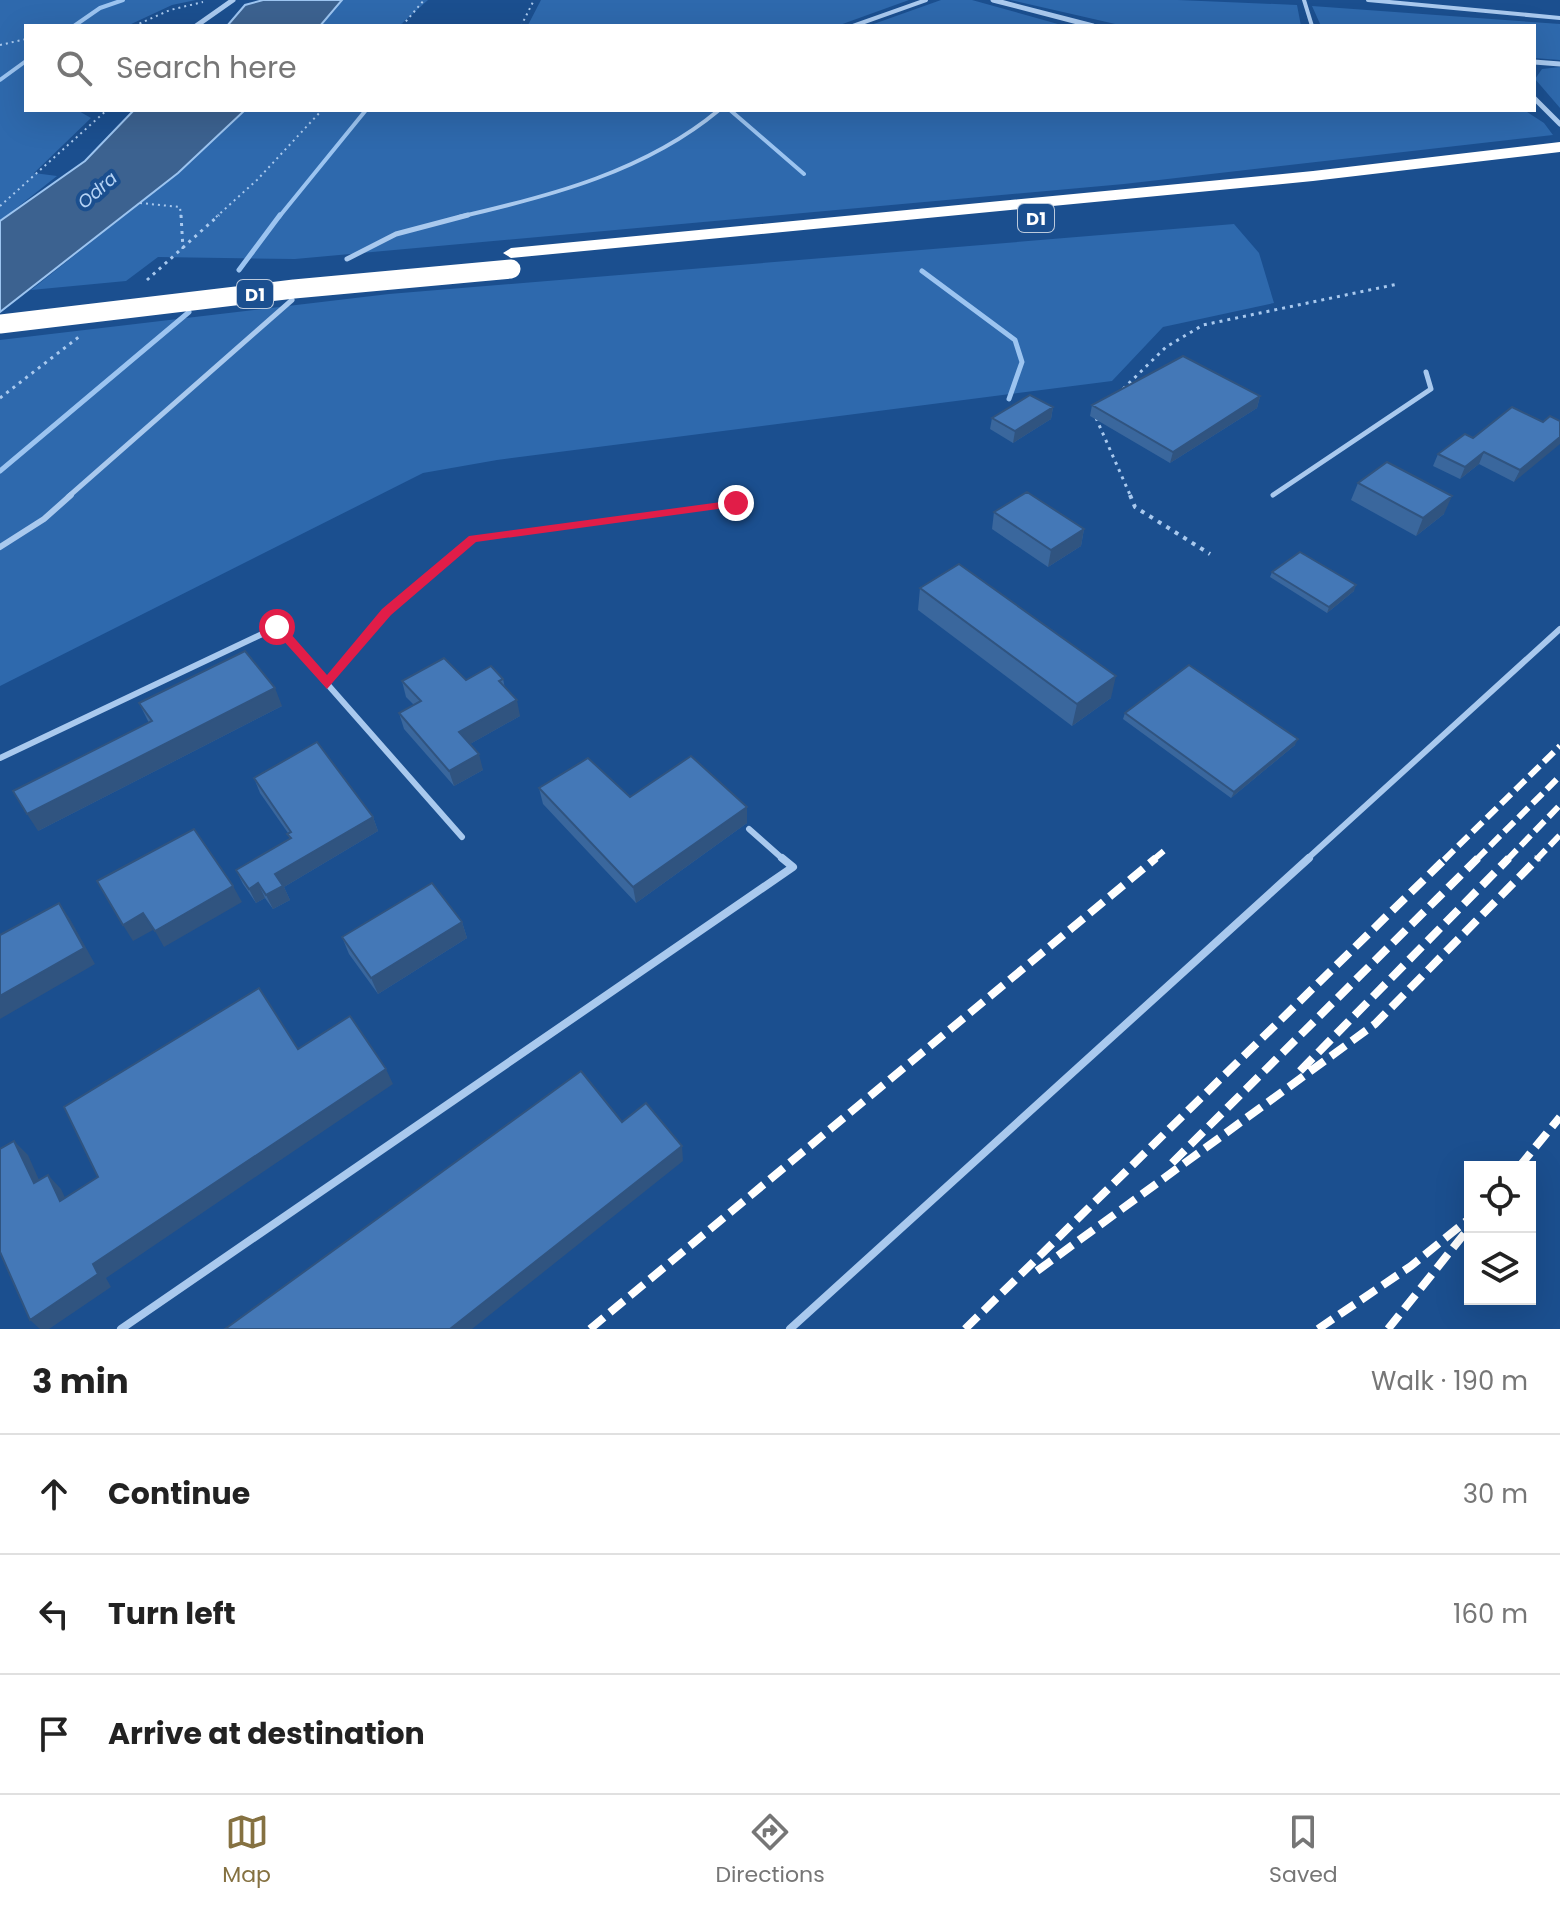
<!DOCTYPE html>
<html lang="en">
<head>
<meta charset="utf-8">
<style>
	body { margin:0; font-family:Poppins,sans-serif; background:#f6f6f6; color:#222 }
	.controls { position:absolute; right:24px; bottom:24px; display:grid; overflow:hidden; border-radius:0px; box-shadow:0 8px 32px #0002 }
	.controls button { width:72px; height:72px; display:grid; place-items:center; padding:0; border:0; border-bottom:2px solid #e0e0e0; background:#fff; color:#222; font:40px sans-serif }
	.stop { position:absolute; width:24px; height:24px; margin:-18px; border:6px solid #e11d48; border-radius:50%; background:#fff }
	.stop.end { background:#e11d48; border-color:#fff; box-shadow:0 2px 8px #0008 }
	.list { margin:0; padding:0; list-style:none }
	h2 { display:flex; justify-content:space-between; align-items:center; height:104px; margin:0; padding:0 32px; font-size:34px }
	h2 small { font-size:26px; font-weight:400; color:#767676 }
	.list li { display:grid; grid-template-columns:52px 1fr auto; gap:24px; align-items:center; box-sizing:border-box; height:120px; padding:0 32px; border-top:2px solid #e0e0e0 }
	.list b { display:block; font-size:30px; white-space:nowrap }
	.list em { font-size:26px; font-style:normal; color:#767676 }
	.icon { flex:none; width:44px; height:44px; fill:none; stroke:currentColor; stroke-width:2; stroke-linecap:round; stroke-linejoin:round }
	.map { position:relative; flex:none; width:1560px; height:1329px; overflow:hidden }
	.search { position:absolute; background:#fff; box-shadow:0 8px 32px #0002; left:24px; right:24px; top:24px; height:88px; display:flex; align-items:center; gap:20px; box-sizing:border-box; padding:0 28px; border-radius:0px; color:#767676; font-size:30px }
	.sheet { height:464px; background:#fff }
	nav { display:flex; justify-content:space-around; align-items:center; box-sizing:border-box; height:112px; border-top:2px solid #e0e0e0; background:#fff; font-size:22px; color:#767676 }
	nav a { display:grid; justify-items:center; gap:4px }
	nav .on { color:#857141 }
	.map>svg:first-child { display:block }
	.green { fill:#2e69ad }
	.water { fill:#3c6290; stroke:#9cc4f0; stroke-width:2 }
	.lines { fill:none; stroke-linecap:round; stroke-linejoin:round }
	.stream-far1 { stroke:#9cc4f0; stroke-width:4 }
	.stream { stroke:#9cc4f0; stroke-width:5 }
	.path-far2 { stroke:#a9c9ee; stroke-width:2; stroke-dasharray:2 4; stroke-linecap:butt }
	.path-far1 { stroke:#a9c9ee; stroke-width:3; stroke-dasharray:3 5; stroke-linecap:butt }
	.path { stroke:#a9c9ee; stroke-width:4; stroke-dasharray:4 6; stroke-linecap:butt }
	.lane-far3 { stroke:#a9c9ee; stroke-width:4 }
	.lane-far2 { stroke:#a9c9ee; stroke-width:5 }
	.lane-far1 { stroke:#a9c9ee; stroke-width:6 }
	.lane { stroke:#a9c9ee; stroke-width:8 }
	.street { stroke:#a9c9ee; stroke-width:5 }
	.highway { fill:#fff; fill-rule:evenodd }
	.rail-far1 { stroke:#fff; stroke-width:6; stroke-dasharray:14 6; stroke-linecap:butt }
	.rail { stroke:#fff; stroke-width:8; stroke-dasharray:18 8; stroke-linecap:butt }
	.highway-bridge { stroke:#fff; stroke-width:19 }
	.wall { fill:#3a679d }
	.shaded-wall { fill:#305480 }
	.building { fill:#4478b7; stroke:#305480; stroke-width:2 }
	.route { fill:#e11d48 }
	.labels { text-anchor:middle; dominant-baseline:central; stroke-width:8; stroke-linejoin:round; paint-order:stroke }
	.far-water-label { font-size:18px; font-style:italic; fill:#b5d3f5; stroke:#1b4f8f }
	.shield { fill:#1b4f8f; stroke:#bbcadd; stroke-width:2 }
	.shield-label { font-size:18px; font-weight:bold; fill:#fff }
</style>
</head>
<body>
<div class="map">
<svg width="1560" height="1329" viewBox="0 0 1560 1329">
	<rect width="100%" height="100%" fill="#1b4f8f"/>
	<path class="green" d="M0 0H196L172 5 127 26H26V110H77L91 118 34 173 57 176 0 221Z
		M342 0H428L399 26H320Z
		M541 0H909L837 26 528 25Z
		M941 0H972L1065 26H868Z
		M1010 0H1178L1297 5 1301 26H1124Z
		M1312 6 1560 24V60L1534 58V26H1321Z
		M1560 67V108L1535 79 1542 69Z
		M245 110H1524L1544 123 1553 135 1124 184 295 259 158 257 126 281 31 290 178 173Z
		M1234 224 1259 253 1274 303 1163 327 1112 381 497 460 423 473 0 686V340L389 294Z"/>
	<path class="water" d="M263 0H342L320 26H227L245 5Z
		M134 110H245L178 173 0 312V221L85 161Z"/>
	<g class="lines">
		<path class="stream-far1" d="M74 26 100 8 123 0
			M0 80 26 61
			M730 110 804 174
			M279 217 366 110"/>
		<path class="stream" d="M239 270 280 215
			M922 271 1015 340 1022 362 1009 399
			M0 471 189 312"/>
		<path class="path-far2" d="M134 26 170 10 203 2
			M402 26 424 0
			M521 26 534 0
			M0 45 26 39
			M140 203 180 207 181 217
			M0 206 107 110
			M216 217 257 180 322 110"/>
		<path class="path-far1" d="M181 215 183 249
			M147 280 219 215
			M1123 389 1166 347 1203 325 1398 284
			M0 398 80 336
			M1096 418 1131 497"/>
		<path class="path" d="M1130 495 1135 507 1210 554
			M336 673 386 612 473 539 736 503"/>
		<path class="lane-far3" d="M1304 0 1312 26
			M1368 0 1560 18
			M853 26 926 0
			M459 217C551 196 646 171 719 110"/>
		<path class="lane-far2" d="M347 259 396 234 468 215
			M1273 495 1431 389 1426 372
			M68 497 292 300"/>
		<path class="lane-far1" d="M0 547 44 519 71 495
			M0 758 277 627 462 837
			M749 829 784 860
			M1306 860 1560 629"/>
		<path class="lane" d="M121 1329 793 867 782 858
			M790 1329 1309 858"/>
		<path class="street" d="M993 0 1093 26
			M196 26 233 0
			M1534 62 1560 64
			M1534 98 1560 124"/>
		<path class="highway" d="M1560 142V152L1313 181 511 258 503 253 511 248 1313 171Z"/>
		<path class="rail-far1" d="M1153 860 1166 849
			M1444 860 1560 746
			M1476 860 1560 776
			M1507 860 1560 805
			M1536 860 1560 835"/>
		<path class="rail" d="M1300 1071 1509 858
			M1172 1163 1478 858
			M1519 1167 1560 1117
			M1037 1271 1375 1024 1538 858
			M590 1329 1156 858
			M965 1329 1446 858
			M1318 1329 1411 1266 1470 1218
			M1388 1329 1465 1233"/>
		<path class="highway-bridge" d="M0 324 294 289 511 269"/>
	</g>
	<path class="wall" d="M1260 396 1257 408 1170 463 1090 416 1092 405Z
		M1053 407 1051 419 1013 443 990 429 992 418Z
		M1550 416 1514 482 1479 464 1460 479 1433 466 1438 454 1473 438 1543 422Z
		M1358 483 1444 514 1416 536 1351 500Z
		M994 512 1084 529 1081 546 1048 567 992 529Z
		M1272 572 1354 591 1327 613 1270 577Z
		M920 588 1111 698 1072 726 918 610Z
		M503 679 505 688 520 716 470 744 483 770 454 786 404 729 399 713 414 705 406 697 402 681Z
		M139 703 282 706 38 831 149 723Z
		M1125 713 1295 745 1231 798 1123 719Z
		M254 778 373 817 378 831 284 887 290 900 273 909 265 898 256 903 243 884 236 870 290 839 287 834 288 833 260 793Z
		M539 788 630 797 747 823 636 903 543 804Z
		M462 922 467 938 378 994 349 954 342 937Z"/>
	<path class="shaded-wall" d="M1260 396 1257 408 1170 463 1173 452Z
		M1053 407 1051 419 1013 443 1015 431Z
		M1560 437V444L1514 482 1520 470Z
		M1484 452 1479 464 1460 479 1465 467Z
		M1452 496 1444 514 1416 536 1423 518Z
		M1084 529 1081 546 1048 567 1051 550Z
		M1356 585 1354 591 1327 613 1329 607Z
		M1116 676 1111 698 1072 726 1077 704Z
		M275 688 282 706 38 831 27 814Z
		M517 700 520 716 463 748 459 732Z
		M1298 739 1295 745 1231 798 1234 792Z
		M479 754 483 770 454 786 449 771Z
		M747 807V823L636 903 633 887Z
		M373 817 378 831 284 887 290 900 273 909 266 895 275 874Z
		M258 883 265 898 256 903 249 889Z
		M233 886 242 902 164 947 155 931Z
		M59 903 70 919 95 964 0 1019V996Z
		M143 913 153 930 133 941 123 925Z
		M462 922 467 938 378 994 371 978Z
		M386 1069 393 1084 106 1278 111 1287 49 1329H40L30 1320 93 1264Z
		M14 1141 28 1155 47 1198 34 1183Z
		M682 1146 683 1161 472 1329H450Z
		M48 1175 61 1189 73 1215 60 1201Z"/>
	<path class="building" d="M1183 356 1260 396 1173 452 1092 405Z
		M1030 395 1053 407 1015 431 992 418Z
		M1512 407 1543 422 1550 416 1560 421V437L1520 470 1484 452 1465 467 1438 454 1465 434 1473 438Z
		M1387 462 1452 496 1423 518 1358 483Z
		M1027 492 1084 529 1051 550 994 512Z
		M1300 552 1356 585 1329 607 1272 572Z
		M959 564 1116 676 1077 704 920 588Z
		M245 651 275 688 27 814 13 791 152 721 139 703Z
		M444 658 466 680 491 666 503 679 499 681 517 700 459 732 479 754 449 771 399 713 421 701 402 681Z
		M1189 665 1298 739 1234 792 1125 713Z
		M317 742 373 817 275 874 283 886 266 895 258 883 249 889 236 870 291 838 287 834 291 832 254 778Z
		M691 756 747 807 633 887 539 788 588 758 630 797Z
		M194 829 233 886 155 931 143 913 123 925 97 881Z
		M432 883 462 922 371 978 342 937Z
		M59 903 84 948 0 996V935Z
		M259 988 298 1049 350 1016 386 1069 93 1264 98 1274 30 1320 0 1252V1149L14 1141 34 1183 48 1175 60 1201 98 1177 64 1107Z
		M581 1071 622 1122 646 1103 682 1146 450 1329H225Z"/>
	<path class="route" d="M736 500 742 503 740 506 476 542 391 615 327 689 271 627 282 624 327 675 382 609 469 536Z"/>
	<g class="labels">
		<g class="far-water-label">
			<text transform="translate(97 190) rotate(-41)">Odra</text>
		</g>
		<g class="shield">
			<rect x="1018" y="204" width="36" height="28" rx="6"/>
			<rect x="237" y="280" width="36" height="28" rx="6"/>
		</g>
		<g class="shield-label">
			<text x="1036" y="218">D1</text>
			<text x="255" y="294">D1</text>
		</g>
	</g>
</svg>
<div class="controls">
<button><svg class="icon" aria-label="locate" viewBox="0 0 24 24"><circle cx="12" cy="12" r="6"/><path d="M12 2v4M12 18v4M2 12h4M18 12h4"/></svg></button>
<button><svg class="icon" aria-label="layers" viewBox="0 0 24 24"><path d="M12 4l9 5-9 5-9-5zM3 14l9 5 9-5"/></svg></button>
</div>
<div class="stop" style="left:277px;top:627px"></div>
<div class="stop end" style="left:736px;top:503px"></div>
<div class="search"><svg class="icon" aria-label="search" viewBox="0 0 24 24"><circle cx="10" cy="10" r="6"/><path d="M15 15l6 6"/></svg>Search here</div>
</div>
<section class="sheet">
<h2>3 min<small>Walk · 190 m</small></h2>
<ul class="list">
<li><svg class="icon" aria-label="ahead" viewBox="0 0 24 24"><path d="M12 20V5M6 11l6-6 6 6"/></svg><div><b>Continue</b></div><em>30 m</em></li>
<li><svg class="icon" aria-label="left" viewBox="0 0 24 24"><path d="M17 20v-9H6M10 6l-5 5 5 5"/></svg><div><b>Turn left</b></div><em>160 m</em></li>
<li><svg class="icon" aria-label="arrive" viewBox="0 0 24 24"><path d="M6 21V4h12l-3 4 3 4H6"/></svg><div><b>Arrive at destination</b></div></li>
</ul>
</section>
<nav>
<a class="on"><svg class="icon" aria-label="map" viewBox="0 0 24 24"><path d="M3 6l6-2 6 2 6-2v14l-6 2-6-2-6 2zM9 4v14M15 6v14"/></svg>Map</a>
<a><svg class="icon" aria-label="directions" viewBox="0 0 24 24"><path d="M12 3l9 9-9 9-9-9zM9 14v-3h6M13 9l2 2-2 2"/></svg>Directions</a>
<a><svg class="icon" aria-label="saved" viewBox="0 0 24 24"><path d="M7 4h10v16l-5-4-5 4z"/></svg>Saved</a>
</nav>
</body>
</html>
